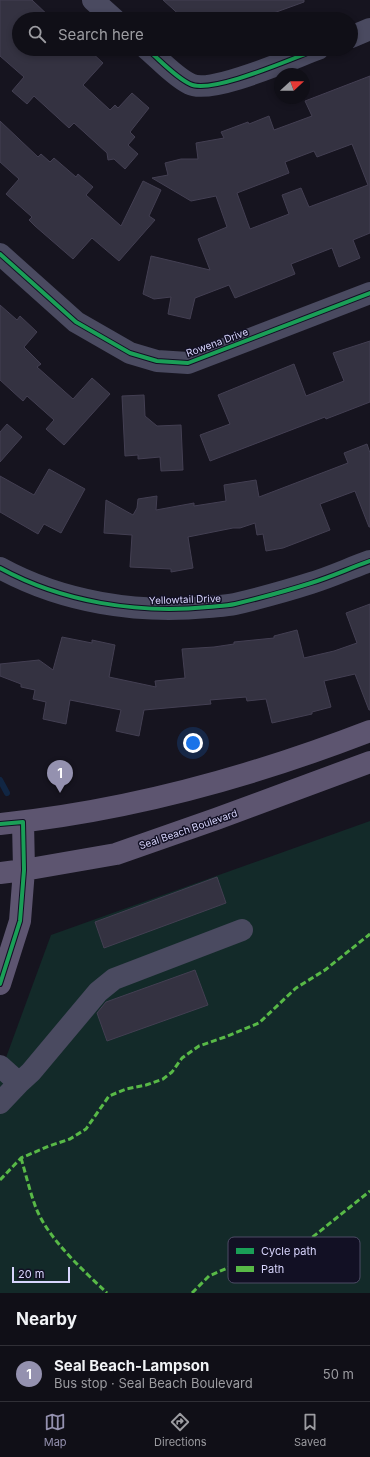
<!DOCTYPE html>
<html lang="en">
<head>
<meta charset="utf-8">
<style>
	body { margin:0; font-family:Inter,sans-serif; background:#191820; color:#f1f3f6 }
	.compass { position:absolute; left:274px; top:68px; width:36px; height:36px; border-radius:50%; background:#100f17; box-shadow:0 2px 6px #0003; rotate:69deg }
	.scale { position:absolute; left:12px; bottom:10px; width:58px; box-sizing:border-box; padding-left:4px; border:2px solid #d8d5fd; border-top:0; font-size:11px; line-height:14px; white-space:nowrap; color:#d8d5fd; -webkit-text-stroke:3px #121024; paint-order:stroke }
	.you { position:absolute; left:193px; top:743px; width:14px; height:14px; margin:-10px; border:3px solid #fff; border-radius:50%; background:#1a73e8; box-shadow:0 0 0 6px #1a73e833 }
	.badge { display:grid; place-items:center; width:26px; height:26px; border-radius:50%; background:#9491af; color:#fff; font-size:13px; font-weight:700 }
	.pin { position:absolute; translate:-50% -33px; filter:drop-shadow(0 1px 2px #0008) }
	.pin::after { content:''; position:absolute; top:21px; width:14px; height:12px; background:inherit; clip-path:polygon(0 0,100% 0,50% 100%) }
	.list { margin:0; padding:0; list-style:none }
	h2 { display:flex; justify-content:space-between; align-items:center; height:52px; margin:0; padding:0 16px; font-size:17px }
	h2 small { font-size:13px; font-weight:400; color:#9c9ca1 }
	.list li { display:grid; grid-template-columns:26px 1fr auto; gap:12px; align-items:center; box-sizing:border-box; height:56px; padding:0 16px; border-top:1px solid #302f36 }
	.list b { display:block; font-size:15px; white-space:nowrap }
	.list p { margin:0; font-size:13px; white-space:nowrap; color:#9c9ca1 }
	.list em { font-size:13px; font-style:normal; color:#9c9ca1 }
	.icon { flex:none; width:22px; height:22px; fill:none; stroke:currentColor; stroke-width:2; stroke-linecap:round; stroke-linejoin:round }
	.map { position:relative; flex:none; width:370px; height:1293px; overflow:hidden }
	.search { position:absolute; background:#100f17; box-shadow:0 2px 6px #0003; left:12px; right:12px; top:12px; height:44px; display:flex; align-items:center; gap:10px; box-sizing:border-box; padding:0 14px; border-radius:22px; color:#9c9ca1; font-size:15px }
	.sheet { height:108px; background:#100f17 }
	nav { display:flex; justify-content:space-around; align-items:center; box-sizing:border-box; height:56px; border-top:1px solid #302f36; background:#100f17; font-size:11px; color:#9c9ca1 }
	nav a { display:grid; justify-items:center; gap:2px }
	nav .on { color:#9491af }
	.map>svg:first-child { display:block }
	.grass { fill:#132a29 }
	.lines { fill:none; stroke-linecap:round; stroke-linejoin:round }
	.stream { stroke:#112643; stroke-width:6 }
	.building { fill:#343241; stroke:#433f52; fill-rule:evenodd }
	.minor { stroke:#4a4a60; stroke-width:22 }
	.major { stroke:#5d5570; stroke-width:22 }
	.quiet { stroke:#58b947; stroke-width:3; stroke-dasharray:6 3; stroke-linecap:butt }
	.cycleway-casing { stroke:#121024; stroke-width:6 }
	.cycleway { stroke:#1a9f57; stroke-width:4 }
	.labels { text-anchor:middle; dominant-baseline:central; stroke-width:3; stroke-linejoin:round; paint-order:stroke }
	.street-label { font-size:10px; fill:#d8d5fd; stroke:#121024 }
	.key { fill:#121024; stroke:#4d4b65; stroke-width:1 }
	.key-label { font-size:11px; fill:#d8d5fd }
</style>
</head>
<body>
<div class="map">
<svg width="370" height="1293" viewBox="0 0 370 1293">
	<rect width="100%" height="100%" fill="#16141f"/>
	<path class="grass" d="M370 821V1293H0V1074L51 935Z"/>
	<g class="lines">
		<path class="stream" d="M0 780 7 793"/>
	</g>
	<path class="building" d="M0 0H32L52 19H19V49H88L103 63 83 85 110 110 115 105 118 108 132 93 149 108 130 132 135 137 128 145 138 154 125 169 114 159 108 160 107 153 74 123 69 128 34 96 27 104 12 91 24 77 0 56Z
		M163 0H304V2L257 19H184Z
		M370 76V233L353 240 360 258 339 267 332 248 291 264 295 274 235 298 229 285 195 298 190 319 168 314 171 297 154 299 143 294 151 256 210 270 198 239 227 227 216 196 191 201 152 178 168 175 165 163 181 159H198L196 143 224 138 221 132 248 122 249 124 269 116 274 130 312 116 305 101ZM352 144 368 185 309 207 301 188 282 195 289 214 250 229 237 193 289 173 285 162 314 151 317 157Z
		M0 121 38 157 41 154 50 162 54 158 76 177 78 174 93 187 86 195 121 226 143 181 161 190 149 216 155 220 119 261 92 238 73 259 35 226 29 220 32 217 6 194 19 179 0 162Z
		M0 305 17 320 20 316 37 332 24 347 41 364 37 367 73 399 92 378 110 394 64 445 46 429 54 420 27 396 23 401 0 380Z
		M370 341V402L326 419 325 417 210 461 200 435 230 424 218 395 294 364 306 396 344 381 333 353Z
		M144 395 145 416 157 426 181 425 183 470 161 471 160 457 138 459V455L125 456 122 396Z
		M7 424 22 437 0 462V432Z
		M367 444 370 453V527H369L355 491 320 504 330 530 283 548 266 551 263 534 257 535 255 523 240 528H233L188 537 193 568 171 572V569L130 567 132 535 104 533 106 500 133 515 137 508 138 499 157 496 156 510 194 503V506L226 501 224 485 256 480 259 497 348 463 344 453Z
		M49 469 85 489 61 533 44 524 38 534 0 512V476L34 495Z
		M370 604V710H369L355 674 324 681 331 707 312 712V714L272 723 266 699 247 701 246 697 210 700 211 704 144 710 139 736 116 731 121 710 70 700 66 724 43 719 46 702 33 699 35 690 21 687V684L0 676V664L39 660 53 670 62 637 92 643V640L115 645 109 677 156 687 155 681 185 678 182 649 214 647 234 644V642L274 638V636L297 630 304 658 334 651 357 643 346 613Z
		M217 877 226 903 104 948 95 922Z
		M195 970 208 1005 107 1041 97 1013 106 1002Z"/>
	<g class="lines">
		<path class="minor" d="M93 0 114 19
			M351 37 370 29
			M147 49C160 60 175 77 190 84 211 95 293 58 318 49
			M0 254 76 322 130 353 157 361 188 363 370 293
			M0 568C62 602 137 614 208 607 217 606 226 606 235 604 260 598 286 591 311 583 331 577 350 568 370 561
			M0 1066 19 1083 31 1072 98 992 114 979 242 930
			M0 1103 19 1083"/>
		<path class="major" d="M0 824C127 811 251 777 370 731
			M0 873 24 870 116 854 216 819 370 762
			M0 984 20 921 24 870 23 822"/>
		<path class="quiet" d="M21 1158C26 1175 30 1192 36 1208 49 1240 83 1270 107 1293
			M0 1180 21 1158 49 1146 70 1139 86 1129 109 1096 126 1089 146 1085 163 1079 172 1072 182 1058 199 1046 225 1037 259 1023 296 988 325 970 370 934
			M192 1293 209 1276 241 1262 292 1247 309 1240 370 1191"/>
		<g class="cycleway-casing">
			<path id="cycleway" d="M147 49C160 60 175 77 190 84 211 95 293 58 318 49
				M0 254 76 322 130 353 157 361 188 363 370 293
				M0 568C62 602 137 614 208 607 217 606 226 606 235 604 260 598 286 591 311 583 331 577 350 568 370 561
				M0 824 23 822 24 870 20 921 0 984"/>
		</g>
		<use href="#cycleway" class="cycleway"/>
	</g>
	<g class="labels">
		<g class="street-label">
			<text transform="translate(217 342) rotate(-20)">Rowena Drive</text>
			<text transform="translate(185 599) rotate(-2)">Yellowtail Drive</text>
			<text transform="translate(188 829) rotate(-19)">Seal Beach Boulevard</text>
		</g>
	</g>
	<rect x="228" y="1237" width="132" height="46" rx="6" class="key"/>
	<rect x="236" y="1248" width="18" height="6" fill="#1a9f57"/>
	<rect x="236" y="1266" width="18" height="6" fill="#58b947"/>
	<g class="key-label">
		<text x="261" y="1255">Cycle path</text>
		<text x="261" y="1273">Path</text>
	</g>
</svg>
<svg class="compass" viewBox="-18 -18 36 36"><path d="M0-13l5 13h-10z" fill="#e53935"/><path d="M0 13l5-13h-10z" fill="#9c9ca1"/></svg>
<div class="scale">20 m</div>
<div class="you"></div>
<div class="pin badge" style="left:60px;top:793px">1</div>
<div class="search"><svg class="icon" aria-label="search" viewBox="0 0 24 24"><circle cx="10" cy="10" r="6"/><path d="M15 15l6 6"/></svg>Search here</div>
</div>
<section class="sheet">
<h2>Nearby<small></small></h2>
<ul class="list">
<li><span class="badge">1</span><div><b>Seal Beach-Lampson</b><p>Bus stop · Seal Beach Boulevard</p></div><em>50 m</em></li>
</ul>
</section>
<nav>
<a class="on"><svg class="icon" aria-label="map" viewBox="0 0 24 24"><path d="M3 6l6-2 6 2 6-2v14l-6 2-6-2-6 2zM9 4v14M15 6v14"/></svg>Map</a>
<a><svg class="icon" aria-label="directions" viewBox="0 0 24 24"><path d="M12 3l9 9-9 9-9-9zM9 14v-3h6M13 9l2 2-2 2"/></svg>Directions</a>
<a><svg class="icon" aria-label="saved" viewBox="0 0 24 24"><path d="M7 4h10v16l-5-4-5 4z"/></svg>Saved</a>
</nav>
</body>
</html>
